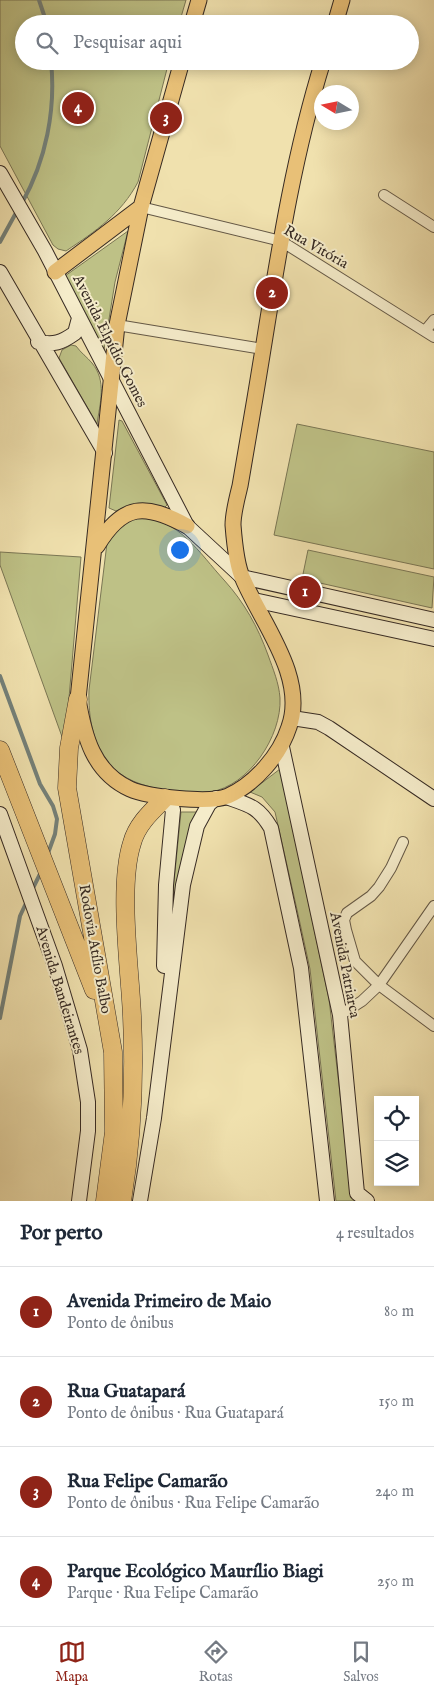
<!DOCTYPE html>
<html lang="pt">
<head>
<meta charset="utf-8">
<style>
	body { margin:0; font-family:"IM FELL English",serif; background:#f2f2f3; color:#1f2937 }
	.controls { position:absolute; right:15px; bottom:15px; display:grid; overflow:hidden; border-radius:0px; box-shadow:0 2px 12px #0003 }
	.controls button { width:45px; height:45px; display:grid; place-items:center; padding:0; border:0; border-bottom:1px solid #e0e1e3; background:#fff; color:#1f2937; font:25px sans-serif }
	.compass { position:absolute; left:314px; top:85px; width:45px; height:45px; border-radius:50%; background:#fff; box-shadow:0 2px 12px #0003; rotate:280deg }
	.you { position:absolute; left:179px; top:549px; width:18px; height:18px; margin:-12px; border:4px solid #fff; border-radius:50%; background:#1a73e8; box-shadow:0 0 0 8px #1a73e833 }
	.badge { display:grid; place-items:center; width:32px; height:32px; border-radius:50%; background:#8f2418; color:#fff; font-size:16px; font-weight:700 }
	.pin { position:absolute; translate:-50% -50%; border:2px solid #fff; box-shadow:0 1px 5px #0006 }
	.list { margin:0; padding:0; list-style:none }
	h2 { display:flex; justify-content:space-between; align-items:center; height:65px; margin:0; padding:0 20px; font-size:21px }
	h2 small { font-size:16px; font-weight:400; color:#747a83 }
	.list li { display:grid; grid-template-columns:32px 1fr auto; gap:15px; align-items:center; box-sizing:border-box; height:90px; padding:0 20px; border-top:1px solid #e0e1e3 }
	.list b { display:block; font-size:19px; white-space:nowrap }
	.list p { margin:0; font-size:16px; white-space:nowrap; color:#747a83 }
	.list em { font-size:16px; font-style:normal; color:#747a83 }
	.icon { flex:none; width:28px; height:28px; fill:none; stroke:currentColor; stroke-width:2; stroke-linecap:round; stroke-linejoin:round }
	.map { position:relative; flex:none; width:434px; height:1201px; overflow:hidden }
	.search { position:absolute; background:#fff; box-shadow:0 2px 12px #0003; left:15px; right:15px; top:15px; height:55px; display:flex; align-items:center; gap:12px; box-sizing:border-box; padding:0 18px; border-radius:28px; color:#747a83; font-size:19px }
	.sheet { height:425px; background:#fff }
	nav { display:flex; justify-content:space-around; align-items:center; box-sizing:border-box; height:70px; border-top:1px solid #e0e1e3; background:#fff; font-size:14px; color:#747a83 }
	nav a { display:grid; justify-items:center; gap:2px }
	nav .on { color:#8f2418 }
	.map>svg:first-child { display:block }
	.green { fill:#bec186; stroke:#7a7654 }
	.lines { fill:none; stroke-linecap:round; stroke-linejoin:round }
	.stream { stroke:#74817a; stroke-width:4 }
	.street-casing { stroke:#645846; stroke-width:12 }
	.secondary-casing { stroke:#362a23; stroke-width:16 }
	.primary-casing { stroke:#362a23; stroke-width:17 }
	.highway-casing { stroke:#362a23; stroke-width:19 }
	.street { stroke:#f5ecca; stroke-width:10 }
	.secondary { stroke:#f5ecca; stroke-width:14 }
	.primary { stroke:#e8c077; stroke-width:15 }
	.highway { stroke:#e8c077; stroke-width:18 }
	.labels { text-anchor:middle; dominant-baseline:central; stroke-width:4; stroke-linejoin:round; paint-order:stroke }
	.street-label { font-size:15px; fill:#362a23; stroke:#f5ecca }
</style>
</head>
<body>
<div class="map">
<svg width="434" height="1201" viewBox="0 0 434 1201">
	<rect width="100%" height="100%" fill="#f0e1ae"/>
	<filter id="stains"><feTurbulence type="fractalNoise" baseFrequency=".004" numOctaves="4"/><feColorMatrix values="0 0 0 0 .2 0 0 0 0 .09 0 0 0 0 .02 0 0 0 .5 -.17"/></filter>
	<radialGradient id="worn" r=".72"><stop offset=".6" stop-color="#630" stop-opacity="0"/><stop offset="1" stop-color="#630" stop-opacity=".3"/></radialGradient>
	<path class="green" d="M0 0H186L179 24H24V61H169L138 182C121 214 96 231 66 251L58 249 53 245 0 146Z
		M128 231 115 282 104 350 65 276Z
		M71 345 76 346C81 353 87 357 92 363 107 381 100 403 97 424L59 358 62 350Z
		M119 420 122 421 167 505 164 508C147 505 132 503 116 511L109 508Z
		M297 424 434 452V569L274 535Z
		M139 518C178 517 200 554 224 580 244 602 258 627 268 655 273 669 279 683 280 698 282 736 249 786 210 792 198 793 184 792 172 791 151 788 129 783 113 768 93 748 88 717 89 690L107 543 126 521Z
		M308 550 434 577 432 608 302 579Z
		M0 552 81 557 65 745 0 565Z
		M280 769 329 999 352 1197 357 1201H336L310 969 298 914 275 812 262 797 250 792Z
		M181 812H198L188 837 171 911Z"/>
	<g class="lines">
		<path class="stream" d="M39 0 47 24
			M22 203C46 160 56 110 51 61
			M0 242 17 211
			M0 676 40 784 53 806 57 819 55 834 47 856
			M32 890 41 872
			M0 1018 20 916 27 901"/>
		<g class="street-casing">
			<path id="street" d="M384 195 434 227
				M141 207 281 241 434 337
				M117 325 263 349
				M425 331 434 320
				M403 842 391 868 379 887 371 896 347 913 344 920 346 930 355 961 379 985 434 1026
				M340 1015 362 1001 379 985 434 906"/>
		</g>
		<g class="secondary-casing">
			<path id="secondary" d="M0 173 45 251 187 526 242 577 434 620
				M0 272 105 453
				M38 342C54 345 61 343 75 333L79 318
				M254 600 434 639
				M292 718 318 722 329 728 434 799
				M282 747 340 1015 357 1193 367 1201
				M226 797C249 805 258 806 271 828L301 968 327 1201
				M0 814 55 966 80 1050 88 1102V1131L79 1201
				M164 966 166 885 173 810 165 798
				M140 1201 154 1118 183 885 197 826 209 804 216 798"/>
		</g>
		<g class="primary-casing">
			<path id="primary" d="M192 24 199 0
				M335 24 342 0
				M182 61 141 207 117 325 78 699C84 736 93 772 130 789 148 797 210 804 228 796 255 784 280 755 289 727 307 677 261 622 243 579 237 567 234 538 233 525 233 513 237 498 240 486 245 456 250 427 255 398 274 285 289 170 323 61
				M55 272 141 207
				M97 546C123 503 145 503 187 526"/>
		</g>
		<g class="highway-casing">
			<path id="highway" d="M78 699 69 748 67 788 113 1052 114 1132 105 1201
				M0 750 94 990
				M122 1201C132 1140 135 1078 132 1016 130 969 118 886 132 843 137 824 152 811 165 798"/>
		</g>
		<use href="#street" class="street"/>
		<use href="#secondary" class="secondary"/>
		<use href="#primary" class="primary"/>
		<use href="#highway" class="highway"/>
	</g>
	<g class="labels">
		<g class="street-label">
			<text transform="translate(316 247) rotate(30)">Rua Vitória</text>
			<text transform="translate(110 341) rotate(63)">Avenida Elpídio Gomes</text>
			<text transform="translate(95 949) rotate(80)">Rodovia Atílio Balbo</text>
			<text transform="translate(345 965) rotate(79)">Avenida Patriarca</text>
			<text transform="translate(60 990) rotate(73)">Avenida Bandeirantes</text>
		</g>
	</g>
	<rect width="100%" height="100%" filter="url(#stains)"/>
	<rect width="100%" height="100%" fill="url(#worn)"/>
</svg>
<div class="controls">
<button><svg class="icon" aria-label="locate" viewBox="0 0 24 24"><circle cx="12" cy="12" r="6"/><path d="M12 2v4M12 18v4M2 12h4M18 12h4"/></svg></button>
<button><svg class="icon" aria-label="layers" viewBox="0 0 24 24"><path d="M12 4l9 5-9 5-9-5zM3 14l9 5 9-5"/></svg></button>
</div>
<svg class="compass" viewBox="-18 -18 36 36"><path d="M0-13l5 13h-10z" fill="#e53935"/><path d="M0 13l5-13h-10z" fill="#747a83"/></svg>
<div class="you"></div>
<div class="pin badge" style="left:305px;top:592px">1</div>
<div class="pin badge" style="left:272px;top:293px">2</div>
<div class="pin badge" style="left:166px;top:118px">3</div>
<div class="pin badge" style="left:78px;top:108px">4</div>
<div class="search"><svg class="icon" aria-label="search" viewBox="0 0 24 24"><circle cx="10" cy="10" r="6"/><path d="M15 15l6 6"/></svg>Pesquisar aqui</div>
</div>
<section class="sheet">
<h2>Por perto<small>4 resultados</small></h2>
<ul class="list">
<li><span class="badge">1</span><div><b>Avenida Primeiro de Maio</b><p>Ponto de ônibus</p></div><em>80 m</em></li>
<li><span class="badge">2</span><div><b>Rua Guatapará</b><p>Ponto de ônibus · Rua Guatapará</p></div><em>150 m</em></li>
<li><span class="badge">3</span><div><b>Rua Felipe Camarão</b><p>Ponto de ônibus · Rua Felipe Camarão</p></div><em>240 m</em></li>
<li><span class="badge">4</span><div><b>Parque Ecológico Maurílio Biagi</b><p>Parque · Rua Felipe Camarão</p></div><em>250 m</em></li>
</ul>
</section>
<nav>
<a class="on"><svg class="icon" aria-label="map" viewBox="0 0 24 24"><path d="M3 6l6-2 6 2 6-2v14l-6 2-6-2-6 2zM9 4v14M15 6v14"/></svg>Mapa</a>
<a><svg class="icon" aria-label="directions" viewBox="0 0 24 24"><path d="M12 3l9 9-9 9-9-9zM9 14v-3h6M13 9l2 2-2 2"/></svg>Rotas</a>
<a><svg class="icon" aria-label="saved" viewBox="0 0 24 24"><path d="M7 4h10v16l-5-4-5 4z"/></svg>Salvos</a>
</nav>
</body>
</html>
